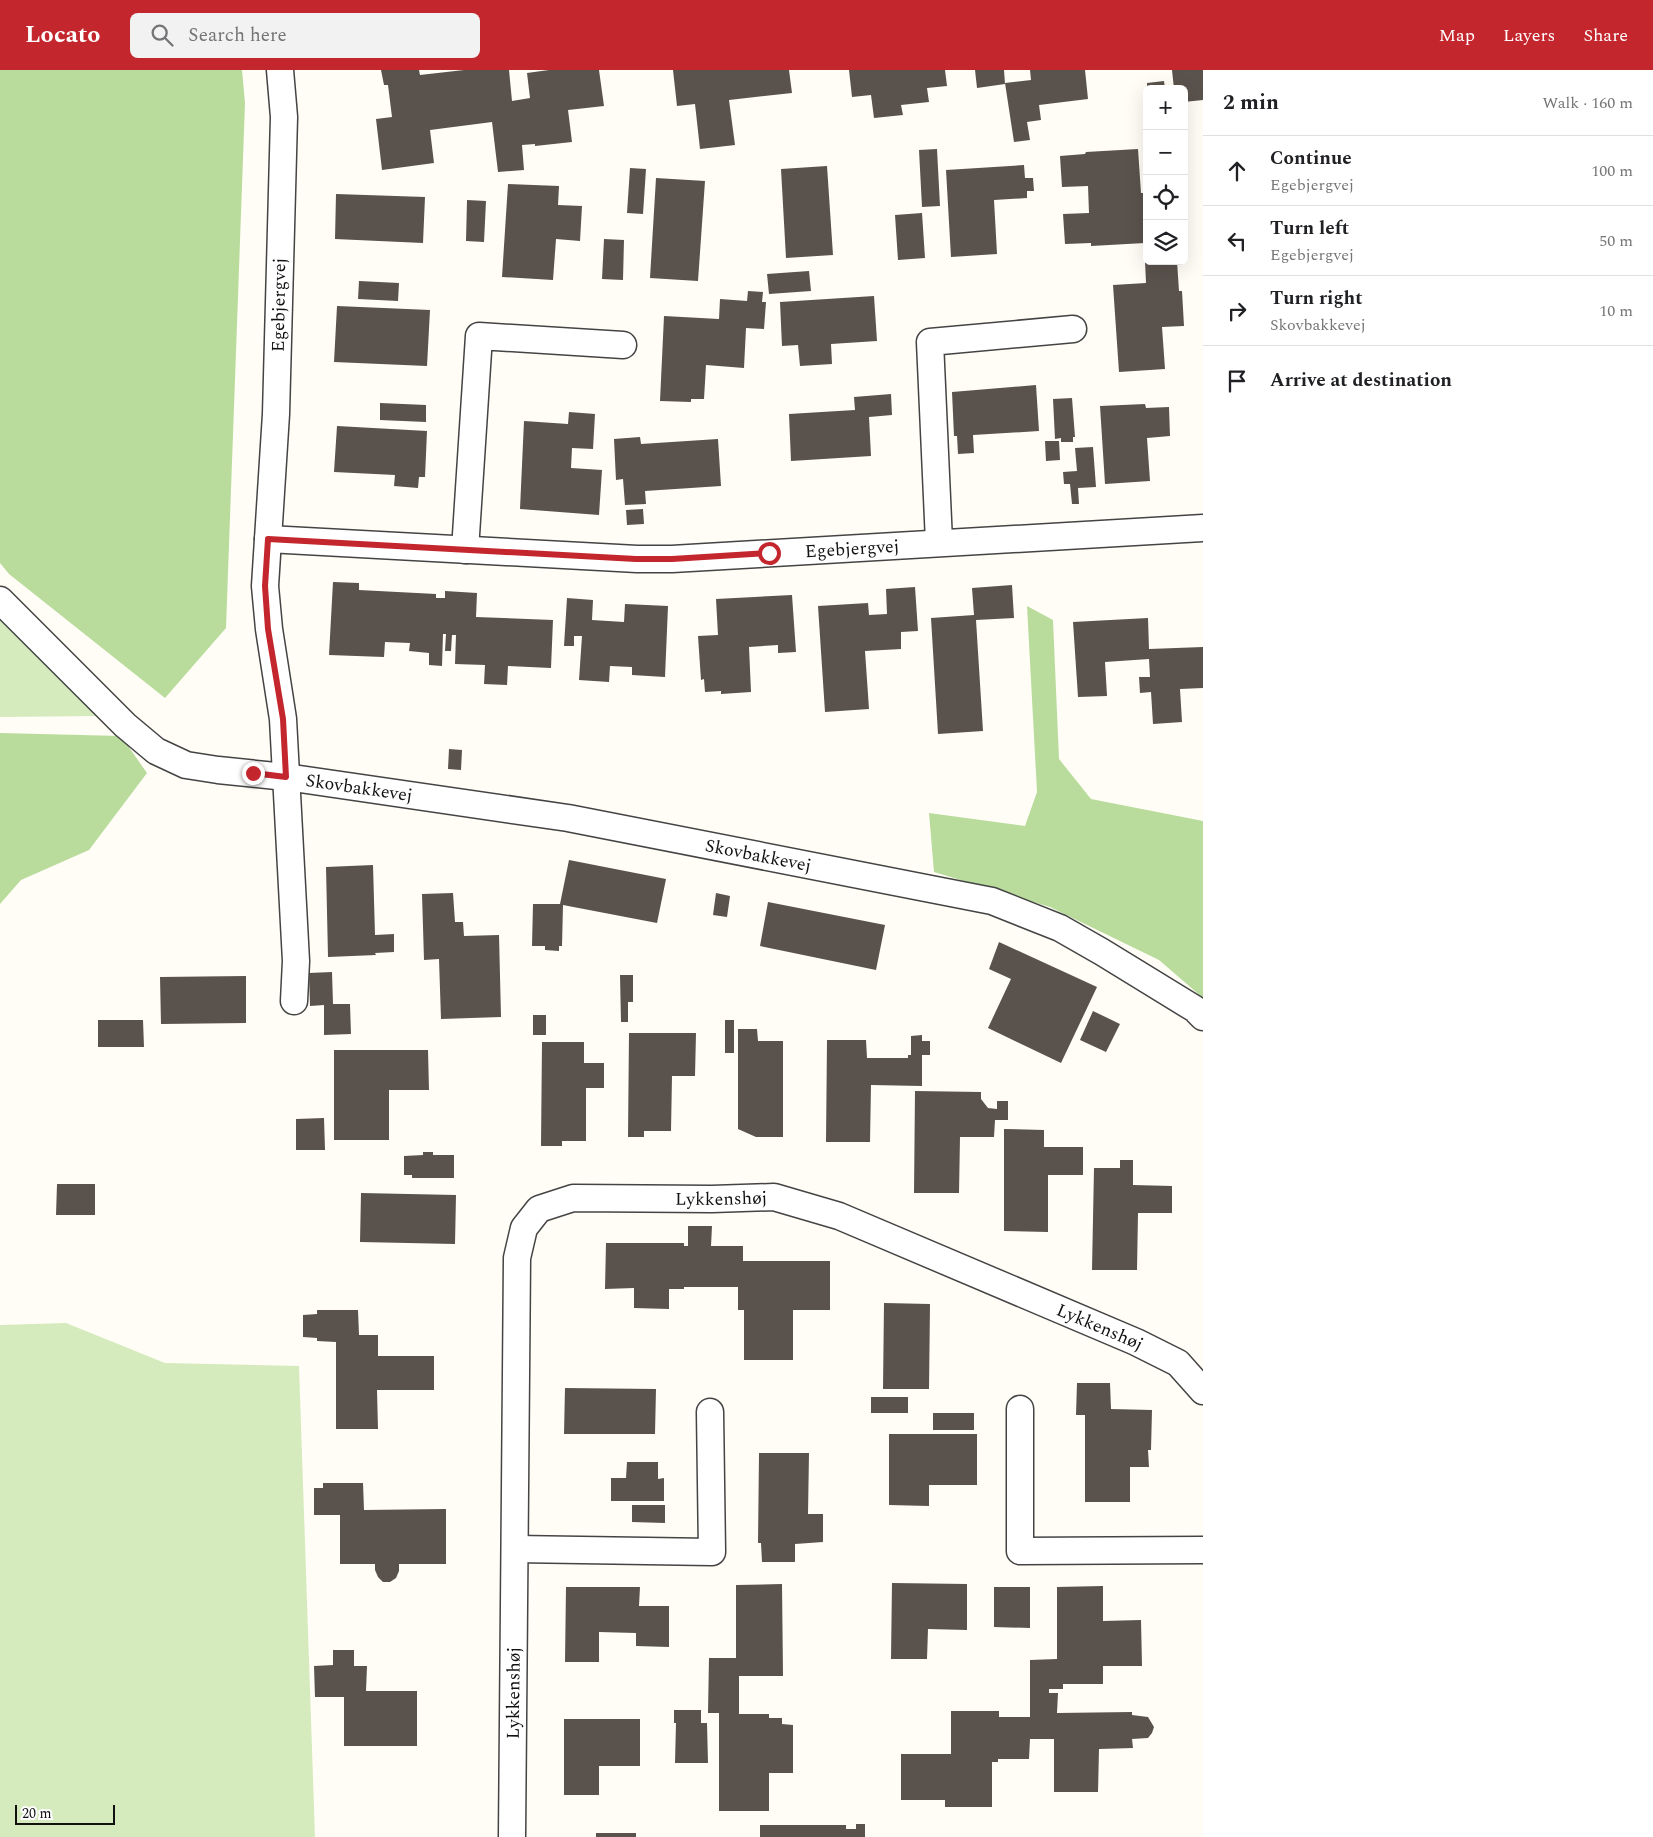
<!DOCTYPE html>
<html lang="en">
<head>
<meta charset="utf-8">
<style>
	body { margin:0; font-family:Spectral,serif; background:#f2f2f2; color:#202124 }
	.controls { position:absolute; right:15px; top:15px; display:grid; overflow:hidden; border-radius:8px; box-shadow:0 5px 20px #0002 }
	.controls button { width:45px; height:45px; display:grid; place-items:center; padding:0; border:0; border-bottom:1px solid #e0e0e0; background:#fff; color:#202124; font:25px sans-serif }
	.scale { position:absolute; left:15px; bottom:12px; width:100px; box-sizing:border-box; padding-left:5px; border:2px solid #111; border-top:0; font-size:14px; line-height:18px; white-space:nowrap; color:#111; -webkit-text-stroke:4px #fff; paint-order:stroke }
	.stop { position:absolute; width:15px; height:15px; margin:-11px; border:4px solid #c4262e; border-radius:50%; background:#fff }
	.stop.end { background:#c4262e; border-color:#fff; box-shadow:0 1px 5px #0008 }
	.list { margin:0; padding:0; list-style:none }
	h2 { display:flex; justify-content:space-between; align-items:center; height:65px; margin:0; padding:0 20px; font-size:21px }
	h2 small { font-size:16px; font-weight:400; color:#757577 }
	.list li { display:grid; grid-template-columns:32px 1fr auto; gap:15px; align-items:center; box-sizing:border-box; height:70px; padding:0 20px; border-top:1px solid #e0e0e0 }
	.list b { display:block; font-size:19px; white-space:nowrap }
	.list p { margin:0; font-size:16px; white-space:nowrap; color:#757577 }
	.list em { font-size:16px; font-style:normal; color:#757577 }
	.icon { flex:none; width:28px; height:28px; fill:none; stroke:currentColor; stroke-width:2; stroke-linecap:round; stroke-linejoin:round }
	.map { position:relative; flex:none; width:1203px; height:1767px; overflow:hidden }
	header { display:flex; align-items:center; gap:30px; box-sizing:border-box; height:70px; padding:0 25px; background:#c4262e; color:#fff }
	header strong { font-size:24px }
	nav { display:flex; gap:28px; margin-inline-start:auto; font-size:18px }
	.search { width:350px; height:45px; background:#f2f2f2; display:flex; align-items:center; gap:12px; box-sizing:border-box; padding:0 18px; border-radius:8px; color:#757577; font-size:19px }
	main { display:flex }
	aside { flex:1; background:#fff }
	.map>svg:first-child { display:block }
	.green { fill:#d5ebbd }
	.forest { fill:#b9dc9c }
	.building { fill:#5a524d }
	.lines { fill:none; stroke-linecap:round; stroke-linejoin:round }
	.minor-casing { stroke:#444; stroke-width:29 }
	.minor { stroke:#fff; stroke-width:26 }
	.route { stroke:#c4262e; stroke-width:6 }
	.labels { text-anchor:middle; dominant-baseline:central; stroke-width:5; stroke-linejoin:round; paint-order:stroke }
	.street-label { font-size:18px; fill:#111; stroke:#fff }
</style>
</head>
<body>
<header>
<strong>Locato</strong>
<div class="search"><svg class="icon" aria-label="search" viewBox="0 0 24 24"><circle cx="10" cy="10" r="6"/><path d="M15 15l6 6"/></svg>Search here</div>
<nav><a>Map</a><a>Layers</a><a>Share</a></nav>
</header>
<main>
<div class="map">
<svg width="1203" height="1767" viewBox="0 0 1203 1767">
	<rect width="100%" height="100%" fill="#fffdf5"/>
	<path class="green" d="M0 547 98 646 0 647Z
		M66 1253 165 1293 299 1296 315 1767H0V1255Z"/>
	<path class="forest" d="M0 0H242L245 33 226 558 165 628 9 504 0 493Z
		M1027 536 1053 550 1059 689 1091 729 1203 751V928L1159 890 1050 837 934 802 929 743 1025 756 1037 722Z
		M0 663 121 666 147 703 89 780 21 810 0 834Z"/>
	<path class="building" d="M381 0H419L420 5 464 0H509L512 31 530 28 527 3 549 0H599L604 36 568 40 572 72 535 76V74L522 75 524 100 498 102 492 52 430 60 434 93 382 100 376 49 392 47 388 15H384Z
		M673 0H789L792 23 729 30 735 75 700 79 695 34 677 36Z
		M849 0H945L947 16 927 18 929 32 901 35 903 45 874 48 871 25 852 27Z
		M975 0H1004L1005 14 977 18Z
		M1030 0H1085L1088 29 1039 35 1041 50 1027 52 1030 70 1014 72 1005 13 1031 10Z
		M1172 0H1203V30L1184 32V19H1174Z
		M1164 11 1165 19H1147V13Z
		M937 79 940 136 922 137 919 80Z
		M1138 79 1141 123H1147V153H1144L1145 173 1091 176V173L1065 174 1063 144 1089 143 1088 116 1062 117 1060 86 1085 84 1086 82Z
		M1024 95 1025 108H1033L1034 121H1027V128L994 130 997 184 951 187 946 100Z
		M827 96 833 185 786 188 781 99Z
		M630 98 646 99 643 144 627 143Z
		M656 108 705 111 698 211 650 208Z
		M508 114 559 116 558 135 582 136 580 171 556 169 553 210 502 207Z
		M336 124 425 127 423 173 335 169Z
		M467 130 486 131 484 172 466 171Z
		M922 143 925 188 898 190 895 145Z
		M604 169 624 170 623 210 602 209Z
		M1145 191H1177L1179 221H1182L1184 256 1162 257 1165 299 1119 302 1113 215 1146 213Z
		M809 201 811 221 769 224 767 204Z
		M359 211 399 213 398 231 358 229Z
		M748 221 763 222 762 232H766L764 259 746 258 744 298 706 295 704 329H691V332L660 331 664 246 719 249 720 229 747 231Z
		M874 226 877 271 831 274 832 294 800 296 798 275 782 276 780 232Z
		M337 236 430 240 427 296 334 292Z
		M1036 315 1039 361 973 365 974 383 958 384 957 366H954L952 322Z
		M891 324 892 345 869 347 871 386 791 391 789 344 855 340 854 327Z
		M1072 328 1075 367H1073V372H1061V368L1055 369 1053 329Z
		M380 333 426 335V352L380 350Z
		M1145 334 1146 338 1169 337 1170 366 1147 368 1150 411 1105 414 1100 336Z
		M569 342 595 344 593 379 572 378 571 398 602 400 599 445 520 439 524 351 568 354Z
		M337 356 427 361 425 407H419L418 418 394 416 395 405 334 402Z
		M640 367 641 374 718 369 721 416 645 421 646 434 625 435 623 409 616 410 614 369Z
		M1045 371H1059L1060 390 1046 391Z
		M1093 377 1096 417 1078 418 1079 434H1072L1070 414H1064L1063 402 1077 401 1075 378Z
		M643 439 644 454 627 455 626 440Z
		M333 512 359 513V520L436 524V528H445V521L477 523 476 547 553 550 551 598 508 596 507 615 484 614 485 595 455 594 456 565H452L451 581H445L446 564H443L442 596 429 595V583L409 581 410 573 385 572 384 587 329 585Z
		M1012 515 1014 548 976 550 983 661 938 664 931 548 974 545 972 518Z
		M915 517 918 561 901 562V579L865 581 869 639 825 642 818 536 868 533 869 545 887 544 886 519Z
		M792 525 796 582 778 583V575L749 577 751 622 721 624V621L705 622 704 609 701 610 698 566 718 565 716 529Z
		M567 528 593 530 592 550 624 552 625 534 668 536 665 607 632 605V597L610 596 609 612 579 610 582 566H574V576H564Z
		M1148 548 1149 579 1203 577V618L1180 619 1182 652 1153 654 1151 622 1140 623 1139 607H1150L1149 589 1105 592 1107 626 1078 627 1073 552Z
		M449 679 462 680 461 700 448 699Z
		M569 790 666 809 657 853 563 835 562 876H559V881L545 880V876H532L533 834H560Z
		M373 795 375 865 394 864V882L375 883 376 885 328 887 326 797Z
		M453 823 455 852H463L464 866 499 865 501 947 441 949 439 889 424 890 422 824Z
		M716 823 730 826 727 847 713 845Z
		M768 832 885 855 876 900 760 876Z
		M999 872 1097 917 1061 993 988 958 1011 909 989 899Z
		M332 902 333 934H350L351 964 324 965V935L310 936 309 903Z
		M620 905H633V932H628V952H621Z
		M246 906V953L161 954 160 907Z
		M1093 941 1120 954 1106 982 1080 970Z
		M533 945H546V965H533Z
		M98 950H143L144 977H98Z
		M725 950H734V983H725Z
		M738 959H757L758 971H783V1067H756L738 1059Z
		M629 963H696L695 1006H672L671 1061H644V1067H628Z
		M922 965V971H930V985H922V1016L871 1015 870 1072H826L827 970H866L867 988H908V985H911V966Z
		M542 972H584V993H604V1018H586V1071H562V1076H541Z
		M334 980H428L429 1020H389V1070H334Z
		M915 1021 981 1022V1029L988 1038 997 1039V1031H1008V1050H995L994 1067H960L959 1123H914Z
		M324 1048 325 1080H296V1049Z
		M1004 1059 1044 1060V1077H1083V1105H1048V1162L1004 1161Z
		M423 1082H433V1085H454V1108H412V1105H404V1086L423 1085Z
		M1120 1090H1133V1115L1172 1116V1143H1138L1137 1200H1092L1094 1098H1120Z
		M57 1114H95V1145H56Z
		M361 1123 456 1125 455 1174 360 1172Z
		M688 1156H712L711 1176H743V1191H830V1240H793V1290H744V1240H738V1217H684V1219H669V1239L634 1238V1218L605 1219 606 1173H684V1176H688Z
		M884 1233 930 1234 929 1319H883Z
		M317 1240H358L359 1265H378V1286H434V1320H377L378 1359H336V1272L317 1271V1268L303 1267V1245L317 1244Z
		M1077 1313H1110L1111 1339 1152 1340 1151 1380H1148L1149 1397H1130V1432H1085V1345H1076Z
		M565 1318 656 1319 655 1364H564Z
		M871 1327H908V1343H871Z
		M933 1343H974V1360H933Z
		M889 1364H977V1415H929V1436L889 1435Z
		M759 1383H809L808 1444H823V1472L795 1474V1492H762L761 1473H758Z
		M627 1392H658V1409L664 1408V1431H611V1408H626Z
		M323 1413H363L364 1440 446 1439V1494H399V1501L396 1508 390 1512H383L378 1507 375 1500V1494H340V1445H314V1418H323Z
		M632 1435H665V1453L632 1452Z
		M892 1513 967 1514V1560L928 1559 927 1589H891Z
		M782 1514 783 1606H739V1644H769V1648H782V1654L793 1655V1703H769V1741H719V1643H708L709 1588H736V1515Z
		M1103 1516V1551L1141 1550 1142 1596H1103V1614H1063V1619H1049V1623H1058L1057 1643 1132 1642V1645L1148 1647 1154 1657 1152 1663 1148 1668 1132 1669 1133 1678 1099 1679 1098 1722H1054V1669H1030L1029 1689H998V1692H992V1737H945V1730H901V1684H951V1641H999V1647H1030V1590L1057 1589V1517Z
		M566 1517H640L639 1536H669V1577L636 1576V1563L599 1562V1592H565Z
		M994 1517H1030V1558L994 1557Z
		M333 1580H354V1596H367L366 1621H417V1676H344V1627H315L314 1596 333 1595Z
		M674 1640H701V1653H707L708 1693H675L676 1653H674Z
		M564 1649H640V1696H599V1725H564Z
		M856 1754H865V1767H760V1755H846V1759H856Z
		M596 1763H636V1767H596Z"/>
	<g class="lines">
		<g class="minor-casing">
			<g id="minor">
				<path d="M280 0 284 47 276 344 265 516 269 559 283 649 296 891 294 931"/>
				<path id="s1" d="M268 469 637 489H672L1203 458"/>
				<path d="M939 472 930 272 1073 259"/>
				<path d="M465 480 479 266 623 275"/>
				<path id="s2" d="M0 530 125 655 156 681 186 695 218 700 286 707 568 748 992 831 1060 858 1102 882 1195 939 1203 947"/>
				<path d="M1020 1339V1481L1203 1480"/>
				<path d="M515 1479 712 1482 710 1342"/>
				<path id="s3" d="M512 1767 517 1188 524 1158 539 1139 573 1128 712 1129 774 1127 839 1146 1136 1272 1178 1293 1203 1321"/>
			</g>
		</g>
		<use href="#minor" class="minor"/>
	</g>
	<g class="lines">
		<path class="route" d="M253 703 286 707 283 649 268 559 265 516 268 469 636 489H672L769 483"/>
	</g>
	<g class="labels">
		<g class="street-label">
			<text transform="translate(279 235) rotate(-89)">Egebjergvej</text>
			<text stroke="none"><textPath href="#s1" startOffset="585">Egebjergvej</textPath></text>
			<text stroke="none"><textPath href="#s2" startOffset="425">Skovbakkevej</textPath></text>
			<text stroke="none"><textPath href="#s2" startOffset="830">Skovbakkevej</textPath></text>
			<text stroke="none"><textPath href="#s3" startOffset="818">Lykkenshøj</textPath></text>
			<text stroke="none"><textPath href="#s3" startOffset="1222">Lykkenshøj</textPath></text>
			<text stroke="none"><textPath href="#s3" startOffset="144">Lykkenshøj</textPath></text>
		</g>
	</g>
</svg>
<div class="controls">
<button>+</button>
<button>−</button>
<button><svg class="icon" aria-label="locate" viewBox="0 0 24 24"><circle cx="12" cy="12" r="6"/><path d="M12 2v4M12 18v4M2 12h4M18 12h4"/></svg></button>
<button><svg class="icon" aria-label="layers" viewBox="0 0 24 24"><path d="M12 4l9 5-9 5-9-5zM3 14l9 5 9-5"/></svg></button>
</div>
<div class="scale">20 m</div>
<div class="stop" style="left:769px;top:483px"></div>
<div class="stop end" style="left:253px;top:703px"></div>
</div>
<aside>
<h2>2 min<small>Walk · 160 m</small></h2>
<ul class="list">
<li><svg class="icon" aria-label="ahead" viewBox="0 0 24 24"><path d="M12 20V5M6 11l6-6 6 6"/></svg><div><b>Continue</b><p>Egebjergvej</p></div><em>100 m</em></li>
<li><svg class="icon" aria-label="left" viewBox="0 0 24 24"><path d="M17 20v-9H6M10 6l-5 5 5 5"/></svg><div><b>Turn left</b><p>Egebjergvej</p></div><em>50 m</em></li>
<li><svg class="icon" aria-label="right" viewBox="0 0 24 24"><path d="M7 20v-9h11M14 6l5 5-5 5"/></svg><div><b>Turn right</b><p>Skovbakkevej</p></div><em>10 m</em></li>
<li><svg class="icon" aria-label="arrive" viewBox="0 0 24 24"><path d="M6 21V4h12l-3 4 3 4H6"/></svg><div><b>Arrive at destination</b></div></li>
</ul>
</aside>
</main>
</body>
</html>
